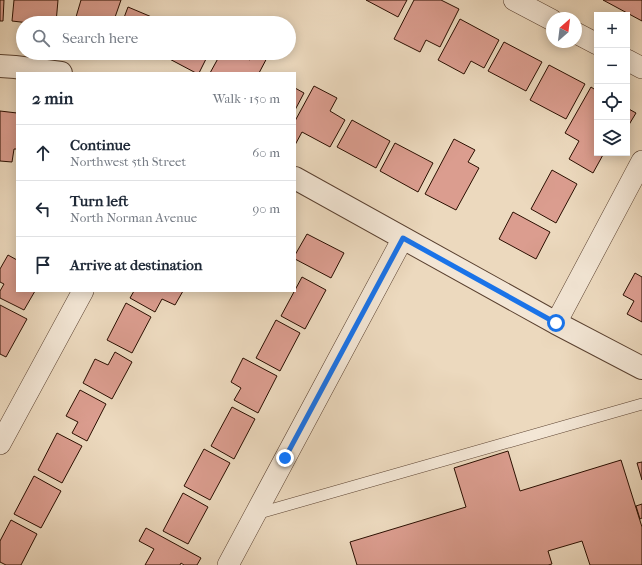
<!DOCTYPE html>
<html lang="en">
<head>
<meta charset="utf-8">
<style>
	body { margin:0; font-family:"IM FELL French Canon",serif; background:#f2f2f3; color:#1f2937 }
	.controls { position:absolute; right:12px; top:12px; display:grid; overflow:hidden; border-radius:0px; box-shadow:0 2px 10px #0003 }
	.controls button { width:36px; height:36px; display:grid; place-items:center; padding:0; border:0; border-bottom:1px solid #e0e1e3; background:#fff; color:#1f2937; font:20px sans-serif }
	.compass { position:absolute; left:546px; top:12px; width:36px; height:36px; border-radius:50%; background:#fff; box-shadow:0 2px 10px #0003; rotate:28deg }
	.stop { position:absolute; width:12px; height:12px; margin:-9px; border:3px solid #1a73e8; border-radius:50%; background:#fff }
	.stop.end { background:#1a73e8; border-color:#fff; box-shadow:0 1px 4px #0008 }
	.list { margin:0; padding:0; list-style:none }
	h2 { display:flex; justify-content:space-between; align-items:center; height:52px; margin:0; padding:0 16px; font-size:17px }
	h2 small { font-size:13px; font-weight:400; color:#747a83 }
	.list li { display:grid; grid-template-columns:26px 1fr auto; gap:12px; align-items:center; box-sizing:border-box; height:56px; padding:0 16px; border-top:1px solid #e0e1e3 }
	.list b { display:block; font-size:15px; white-space:nowrap }
	.list p { margin:0; font-size:13px; white-space:nowrap; color:#747a83 }
	.list em { font-size:13px; font-style:normal; color:#747a83 }
	.icon { flex:none; width:22px; height:22px; fill:none; stroke:currentColor; stroke-width:2; stroke-linecap:round; stroke-linejoin:round }
	.map { position:relative; flex:none; width:642px; height:565px; overflow:hidden }
	.search { position:absolute; background:#fff; box-shadow:0 2px 10px #0003; left:16px; top:16px; width:280px; height:44px; display:flex; align-items:center; gap:10px; box-sizing:border-box; padding:0 14px; border-radius:22px; color:#747a83; font-size:15px }
	.panel { position:absolute; background:#fff; box-shadow:0 2px 10px #0003; left:16px; top:72px; width:280px; height:220px; border-radius:0px }
	.map>svg:first-child { display:block }
	.building { fill:#db9d8f; stroke:#2a0e00 }
	.lines { fill:none; stroke-linecap:round; stroke-linejoin:round }
	.service-casing { stroke:#5a4130; stroke-width:12 }
	.minor-casing { stroke:#5a4130; stroke-width:22 }
	.tertiary-casing { stroke:#5a4130; stroke-width:24 }
	.service { stroke:#f3e6d5; stroke-width:11 }
	.minor { stroke:#f3e6d5; stroke-width:21 }
	.tertiary { stroke:#f3e6d5; stroke-width:22 }
	.route { stroke:#1a73e8; stroke-width:5 }
</style>
</head>
<body>
<div class="map">
<svg width="642" height="565" viewBox="0 0 642 565">
	<rect width="100%" height="100%" fill="#ecd9be"/>
	<filter id="stains"><feTurbulence type="fractalNoise" baseFrequency=".005" numOctaves="4"/><feColorMatrix values="0 0 0 0 .2 0 0 0 0 .09 0 0 0 0 .02 0 0 0 .5 -.17"/></filter>
	<radialGradient id="worn" r=".72"><stop offset=".6" stop-color="#630" stop-opacity="0"/><stop offset="1" stop-color="#630" stop-opacity=".3"/></radialGradient>
	<path class="building" d="M0 0H4L3 21H0Z
		M14 0H58L56 23H29L12 21Z
		M81 0H121L113 23H93L76 17Z
		M366 0H407L398 17Z
		M414 0H441L459 9 440 47 426 40 420 52 394 39Z
		M603 0H642V21Z
		M128 7 166 23H122Z
		M460 19 499 40 484 68 471 61 464 74 438 60Z
		M504 42 542 62 526 91 488 71Z
		M164 53H209L199 73H196L162 55Z
		M221 53H237L250 60 253 53 269 54 259 73H210Z
		M549 65 585 84 566 119 530 100Z
		M314 86 337 98 330 111 345 120 330 147 302 132 295 145V121Z
		M591 87 597 91V153H604L593 173 569 159 579 141 565 133Z
		M295 88 304 93 295 110Z
		M627 108 636 113 627 128Z
		M0 111 17 113V149H14L12 162 0 161Z
		M352 120 390 141 376 168 337 147Z
		M454 139 475 150 468 162 479 168 456 210 425 194Z
		M395 143 433 163 418 192 380 171Z
		M552 170 577 184 556 223 531 209Z
		M513 212 550 232 536 259 499 239Z
		M307 234 344 253 331 278 295 259V255Z
		M8 255 17 260V291H35L24 310 0 298V291L4 284 0 282V269Z
		M635 273 642 277V322L627 314 634 301 623 295Z
		M302 277 326 290 305 329 281 316Z
		M134 291H183L175 305 162 299 155 312 130 298Z
		M126 303 151 317 132 353 107 340Z
		M0 305 27 319 6 357 0 354Z
		M276 320 300 333 280 371 256 358Z
		M115 352 132 362 112 399 83 383 95 359 108 365Z
		M243 358 277 376 258 413 234 400 241 388 231 382Z
		M80 390 106 404 87 441 72 433 78 422 66 416Z
		M232 407 255 419 234 459 211 446Z
		M57 433 82 446 62 483 38 470Z
		M204 449 230 463 210 500 184 486Z
		M508 451 520 491 621 460 642 527V565H590L582 541 548 551 552 564 548 565H357L350 542 466 507 454 468Z
		M642 462V480L637 463Z
		M34 476 61 491 41 528 14 514Z
		M183 493 208 507 188 544 163 531Z
		M642 504V518L640 519 636 506Z
		M11 520 37 534 21 565H6L0 562V541Z
		M146 528 201 558 197 565H184L181 563 180 565H145L154 549 139 541Z"/>
	<g class="lines">
		<g class="service-casing">
			<path id="service" d="M256 514 642 404"/>
		</g>
		<g class="minor-casing">
			<path id="minor" d="M514 0 552 20
				M576 33 597 44
				M627 60 642 68
				M556 323 642 161
				M0 444 83 291
				M228 565 403 238"/>
		</g>
		<g class="tertiary-casing">
			<path id="tertiary" d="M0 66 15 67 61 73
				M295 178 556 323 642 368"/>
		</g>
		<use href="#service" class="service"/>
		<use href="#minor" class="minor"/>
		<use href="#tertiary" class="tertiary"/>
	</g>
	<g class="lines">
		<path class="route" d="M285 458 403 238 556 323"/>
	</g>
	<rect width="100%" height="100%" filter="url(#stains)"/>
	<rect width="100%" height="100%" fill="url(#worn)"/>
</svg>
<div class="controls">
<button>+</button>
<button>−</button>
<button><svg class="icon" aria-label="locate" viewBox="0 0 24 24"><circle cx="12" cy="12" r="6"/><path d="M12 2v4M12 18v4M2 12h4M18 12h4"/></svg></button>
<button><svg class="icon" aria-label="layers" viewBox="0 0 24 24"><path d="M12 4l9 5-9 5-9-5zM3 14l9 5 9-5"/></svg></button>
</div>
<svg class="compass" viewBox="-18 -18 36 36"><path d="M0-13l5 13h-10z" fill="#e53935"/><path d="M0 13l5-13h-10z" fill="#747a83"/></svg>
<div class="stop" style="left:556px;top:323px"></div>
<div class="stop end" style="left:285px;top:458px"></div>
<div class="search"><svg class="icon" aria-label="search" viewBox="0 0 24 24"><circle cx="10" cy="10" r="6"/><path d="M15 15l6 6"/></svg>Search here</div>
<section class="panel">
<h2>2 min<small>Walk · 150 m</small></h2>
<ul class="list">
<li><svg class="icon" aria-label="ahead" viewBox="0 0 24 24"><path d="M12 20V5M6 11l6-6 6 6"/></svg><div><b>Continue</b><p>Northwest 5th Street</p></div><em>60 m</em></li>
<li><svg class="icon" aria-label="left" viewBox="0 0 24 24"><path d="M17 20v-9H6M10 6l-5 5 5 5"/></svg><div><b>Turn left</b><p>North Norman Avenue</p></div><em>90 m</em></li>
<li><svg class="icon" aria-label="arrive" viewBox="0 0 24 24"><path d="M6 21V4h12l-3 4 3 4H6"/></svg><div><b>Arrive at destination</b></div></li>
</ul>
</section>
</div>
</body>
</html>
